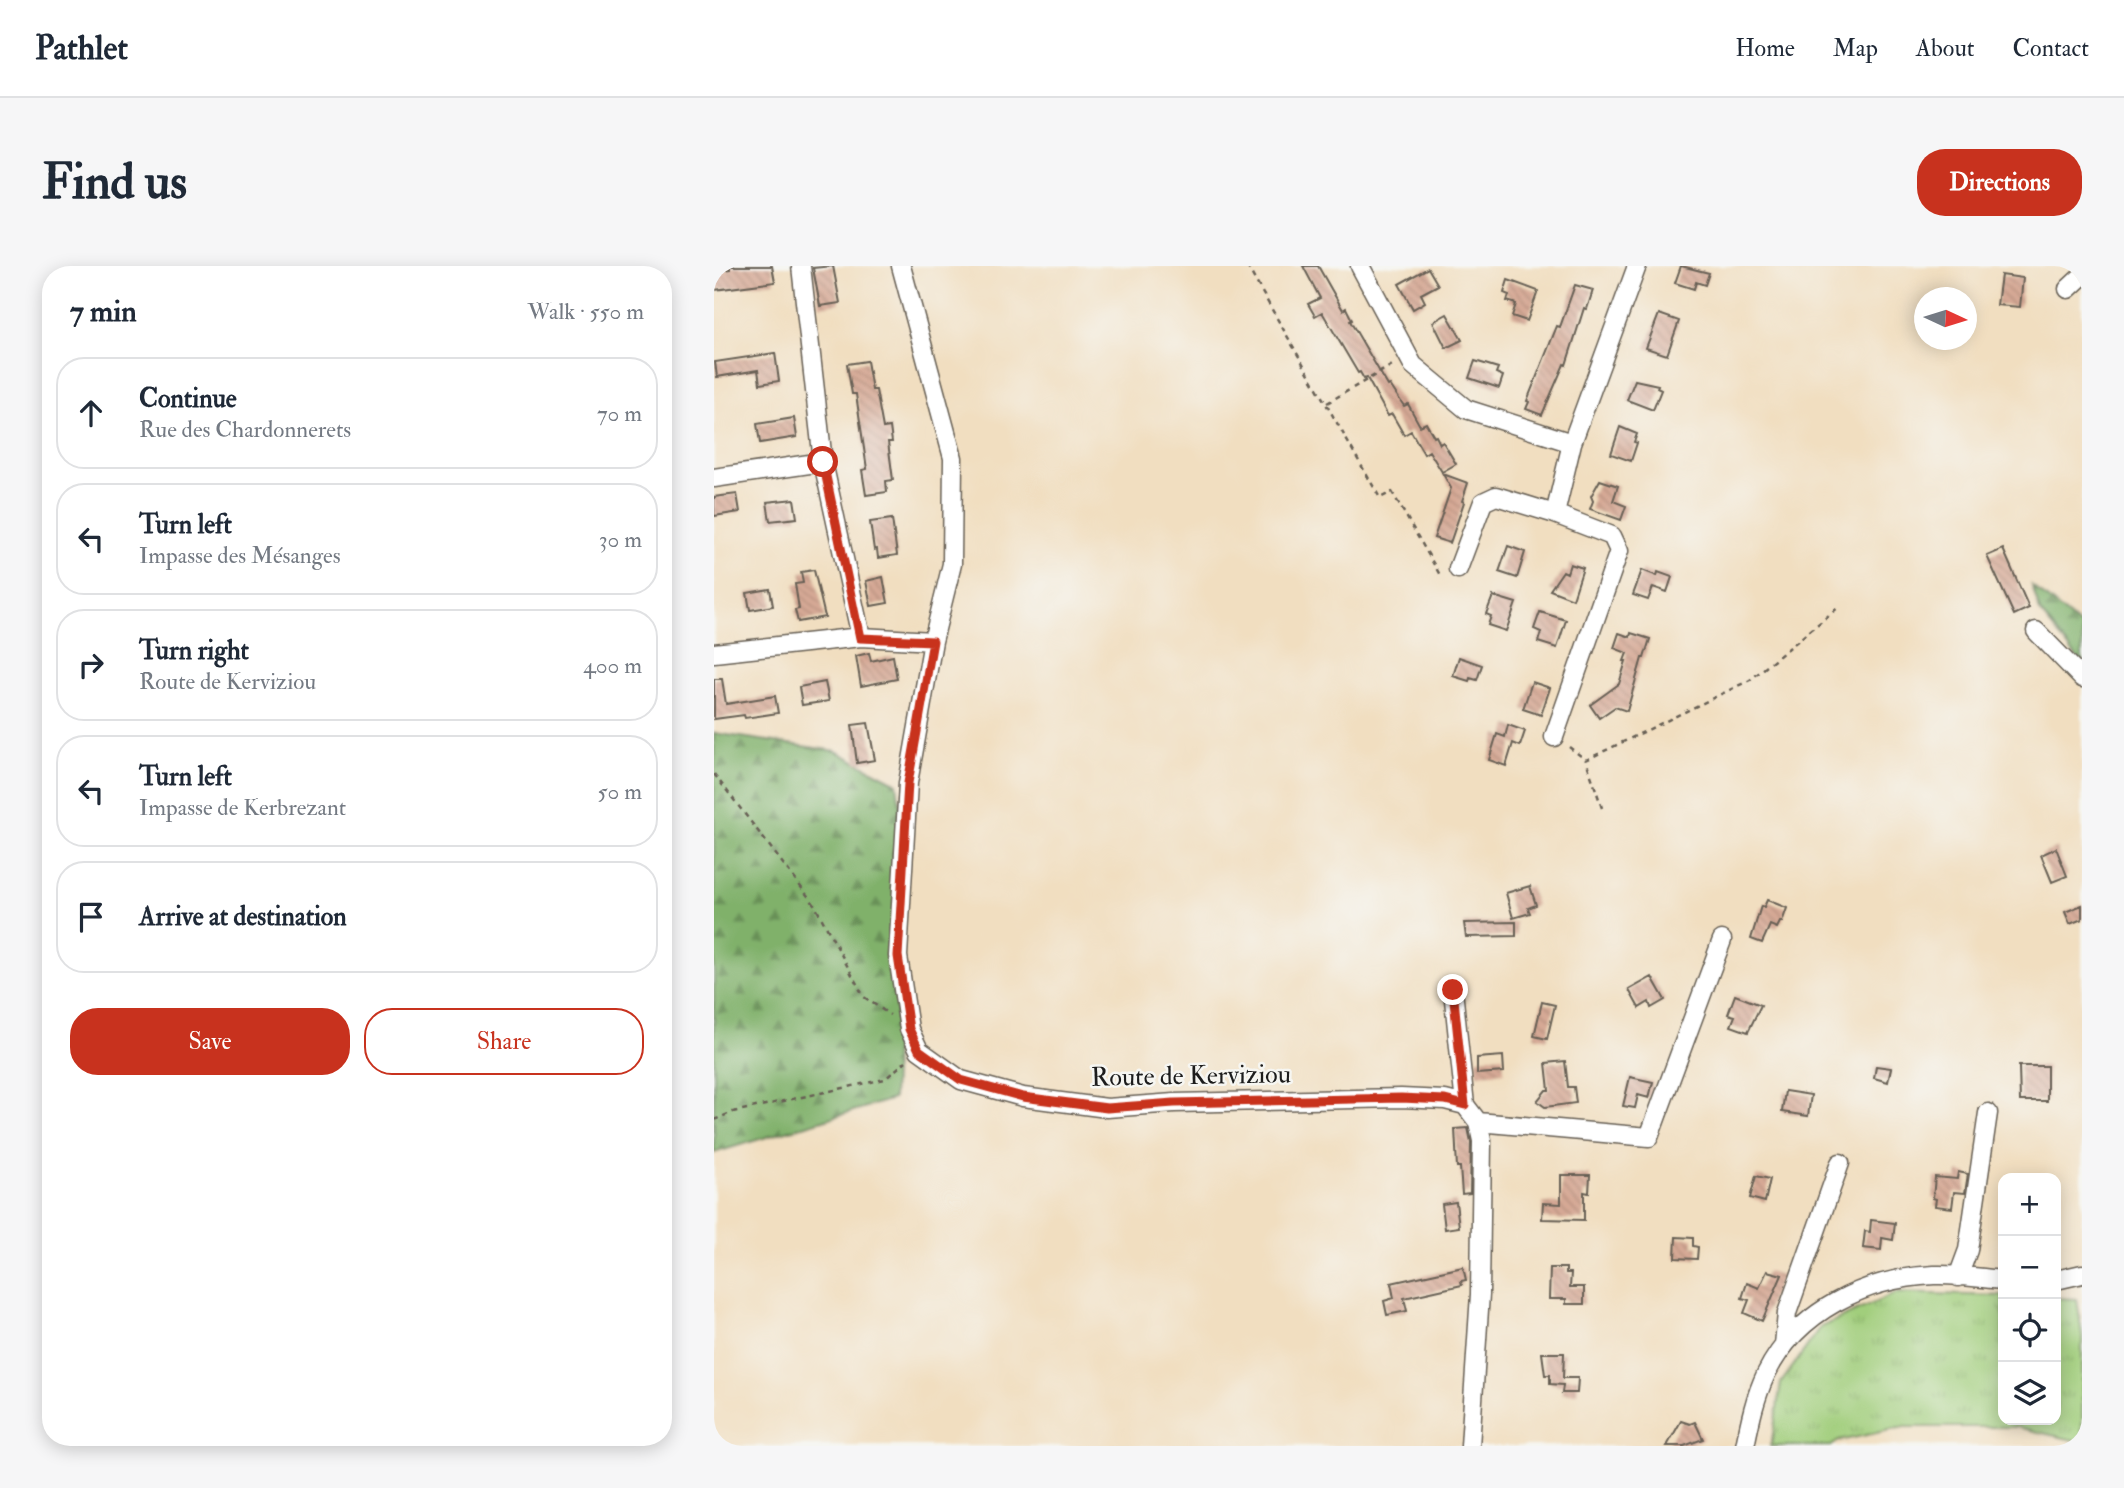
<!DOCTYPE html>
<html lang="en">
<head>
<meta charset="utf-8">
<style>
	body { margin:0; font-family:"IM FELL Double Pica",serif; background:#f6f6f7; color:#1f2937 }
	.controls { position:absolute; right:21px; bottom:21px; display:grid; overflow:hidden; border-radius:14px; box-shadow:0 4px 18px #0003 }
	.controls button { width:63px; height:63px; display:grid; place-items:center; padding:0; border:0; border-bottom:2px solid #e0e1e3; background:#fff; color:#1f2937; font:35px sans-serif }
	.compass { position:absolute; left:1200px; top:21px; width:63px; height:63px; border-radius:50%; background:#fff; box-shadow:0 4px 18px #0003; rotate:94deg }
	.stop { position:absolute; width:21px; height:21px; margin:-16px; border:5px solid #c8321e; border-radius:50%; background:#fff }
	.stop.end { background:#c8321e; border-color:#fff; box-shadow:0 2px 7px #0008 }
	.list { margin:0; padding:0; list-style:none }
	h2 { display:flex; justify-content:space-between; align-items:center; height:91px; margin:0; padding:0 28px; font-size:30px }
	h2 small { font-size:23px; font-weight:400; color:#747a83 }
	.list li { display:grid; grid-template-columns:46px 1fr auto; gap:21px; align-items:center; box-sizing:border-box; height:112px; margin:0 14px 14px; padding:0 14px; border:2px solid #e0e1e3; border-radius:28px }
	.list b { display:block; font-size:26px; white-space:nowrap }
	.list p { margin:0; font-size:23px; white-space:nowrap; color:#747a83 }
	.list em { font-size:23px; font-style:normal; color:#747a83 }
	.actions { display:flex; gap:14px; padding:21px 28px }
	.actions a { flex:1; padding:16px 0; border:2px solid #c8321e; border-radius:28px; text-align:center; font-size:24px; color:#c8321e }
	.actions .main { background:#c8321e; color:#fff }
	.icon { flex:none; width:38px; height:38px; fill:none; stroke:currentColor; stroke-width:2; stroke-linecap:round; stroke-linejoin:round }
	.map { position:relative; flex:none; width:1368px; height:1180px; overflow:hidden; border-radius:28px }
	header { display:flex; align-items:center; gap:42px; box-sizing:border-box; height:98px; padding:0 35px; background:#fff; border-bottom:2px solid #e0e1e3 }
	header strong { font-size:33px }
	nav { display:flex; gap:38px; margin-inline-start:auto; font-size:24px }
	.intro { display:flex; align-items:center; justify-content:space-between; box-sizing:border-box; height:168px; padding:0 42px }
	h1 { margin:0; font-size:49px }
	.button { padding:18px 32px; border-radius:28px; background:#c8321e; color:#fff; font-size:24px; font-weight:700 }
	main { display:flex; gap:42px; padding:0 42px }
	aside { flex:1; background:#fff; border-radius:28px; box-shadow:0 4px 18px #0003 }
	.map>svg:first-child { display:block }
	.grass { fill:url(#grass-tufts); stroke:#5e754c; stroke-width:2 }
	.forest { fill:url(#forest-firs); stroke:#4e6644; stroke-width:2 }
	.building { fill:url(#building-back-hatch) }
	.lines { fill:none; stroke-linecap:round; stroke-linejoin:round }
	.minor-casing { stroke:#676055; stroke-width:21 }
	.path { stroke:#676055; stroke-width:2.5; stroke-dasharray:5 5; stroke-linecap:butt }
	.minor { stroke:#fff; stroke-width:18 }
	.route { stroke:#c8321e; stroke-width:9 }
	.labels { text-anchor:middle; dominant-baseline:central; stroke-width:5; stroke-linejoin:round; paint-order:stroke }
	.street-label { font-size:26px; fill:#1c1c1c; stroke:#f6f6f2 }
</style>
</head>
<body>
<header>
<strong>Pathlet</strong>
<nav><a>Home</a><a>Map</a><a>About</a><a>Contact</a></nav>
</header>
<div class="intro"><h1>Find us</h1><a class="button">Directions</a></div>
<main>
<aside>
<h2>7 min<small>Walk · 550 m</small></h2>
<ul class="list">
<li><svg class="icon" aria-label="ahead" viewBox="0 0 24 24"><path d="M12 20V5M6 11l6-6 6 6"/></svg><div><b>Continue</b><p>Rue des Chardonnerets</p></div><em>70 m</em></li>
<li><svg class="icon" aria-label="left" viewBox="0 0 24 24"><path d="M17 20v-9H6M10 6l-5 5 5 5"/></svg><div><b>Turn left</b><p>Impasse des Mésanges</p></div><em>30 m</em></li>
<li><svg class="icon" aria-label="right" viewBox="0 0 24 24"><path d="M7 20v-9h11M14 6l5 5-5 5"/></svg><div><b>Turn right</b><p>Route de Kerviziou</p></div><em>400 m</em></li>
<li><svg class="icon" aria-label="left" viewBox="0 0 24 24"><path d="M17 20v-9H6M10 6l-5 5 5 5"/></svg><div><b>Turn left</b><p>Impasse de Kerbrezant</p></div><em>50 m</em></li>
<li><svg class="icon" aria-label="arrive" viewBox="0 0 24 24"><path d="M6 21V4h12l-3 4 3 4H6"/></svg><div><b>Arrive at destination</b></div></li>
</ul>
<div class="actions"><a class="main">Save</a><a>Share</a></div>
</aside>
<div class="map">
<svg width="1368" height="1180" viewBox="0 0 1368 1180">
	<defs>
		<pattern id="grass-tufts" width="24" height="20" patternUnits="userSpaceOnUse" patternTransform="scale(1.75)"><rect width="24" height="20" fill="#a1ce7b"/><path d="M3 7l-1-3M5 7V3M7 7l1-3M15 17l-1-3M17 17v-4M19 17l1-3" fill="none" stroke="#8ab06a"/></pattern>
		<pattern id="forest-firs" width="22" height="20" patternUnits="userSpaceOnUse" patternTransform="scale(1.75)"><rect width="22" height="20" fill="#80b16b"/><path d="M5 1l3.5 6h-7zM16 11l3.5 6h-7z" fill="#688f57"/></pattern>
		<pattern id="building-back-hatch" width="6" height="6" patternUnits="userSpaceOnUse" patternTransform="scale(1.75)"><rect width="6" height="6" fill="#d6a995"/><path d="M-1 5l2 2M0 0l6 6M5-1l2 2" fill="none" stroke="#b79180"/></pattern>
	</defs>
	<rect width="100%" height="100%" fill="#f6f6f2"/>
	<filter id="ink" filterUnits="userSpaceOnUse"><feTurbulence type="fractalNoise" baseFrequency=".0143" numOctaves="2"/><feDisplacementMap in="SourceGraphic" scale="14" xChannelSelector="R" yChannelSelector="G"/><feConvolveMatrix kernelMatrix="1 2 1 2 8 2 1 2 1" color-interpolation-filters="sRGB"/></filter>
	<filter id="wash" filterUnits="userSpaceOnUse"><feTurbulence type="fractalNoise" baseFrequency=".00686" numOctaves="4" result="noise"/><feDisplacementMap in="SourceGraphic" scale="28" xChannelSelector="R" yChannelSelector="G"/><feGaussianBlur stdDeviation="1.57" result="paint"/><feColorMatrix in="noise" values="0 0 0 0 0 0 0 0 0 0 0 0 0 0 0 0 0 1.4 0 .05"/><feComposite in="paint" operator="in"/></filter>
	<g filter="url(#wash)">
		<rect width="100%" height="100%" fill="#f1dec0"/>
		<path class="grass" d="M1182 1027 1289 1030V1154H1342V1032L1363 1033 1368 1070V1176L1303 1161H1190L1125 1175 1117 1180H1057L1067 1117 1107 1061Z"/>
		<path class="forest" d="M1318 320 1368 361V398L1326 346Z
			M0 467 122 485 183 517 189 566 179 833 0 887Z"/>
		<g id="blocks">
			<path class="building" d="M16 0H58L61 16 0 24V5L16 3Z
				M119 0 126 37 106 40 99 2Z
				M589 0H604L629 44 632 42 638 54 636 55 674 120 676 119 690 140 694 138 706 160 712 157 720 171 722 170 726 178 729 176 742 198 728 206 715 185 710 188 697 165 690 169 678 148 674 150 653 112 650 113 646 106 644 107 608 46 601 50 594 38 606 32Z
				M967 0 995 7 991 19 982 16 980 23 961 17Z
				M714 2 724 19 707 28 711 36 699 43 685 18Z
				M1287 9 1309 12 1306 41 1283 39Z
				M794 14 824 25 813 55 798 50 802 38 793 35 795 29 790 27Z
				M861 19 879 24 873 43 870 42 852 99 850 98 828 149 812 143 815 136 813 135 843 60 846 61Z
				M733 48 748 74 732 82 719 56Z
				M945 48 965 55 953 89 932 82Z
				M61 87 65 115 46 118 44 104 3 111 1 96Z
				M153 95 158 124H162L169 162 176 161 178 176H174L179 214 172 215 173 226 152 229 148 204 153 203 143 135 142 128H138L133 98Z
				M761 95 784 102 782 107 789 110 785 122 755 112Z
				M921 114 944 119 943 122 947 124 939 144 913 134Z
				M80 152 83 171 46 177 43 158Z
				M906 161 923 168 920 176 923 177 917 195 897 188Z
				M729 208 754 217 748 235 750 236 736 277 720 272 737 222Z
				M886 214 904 220 899 235 912 240 907 254 876 243 879 235 877 230Z
				M23 228 26 246 0 250V231Z
				M80 233 83 252 56 255 53 236Z
				M178 253 183 289 164 292 163 283 160 284 156 256Z
				M794 280 811 286 803 312 785 306Z
				M1289 283 1315 342 1300 349 1273 290Z
				M856 298 869 302 859 333 836 324 849 305 853 307Z
				M100 304 111 351 84 356 81 344 85 343 81 318 89 317 87 306Z
				M928 304 943 310 944 306 958 311 953 326 939 321 934 334 919 329Z
				M169 311 174 337 157 340 152 315Z
				M56 323 59 340 36 344 33 327Z
				M779 330 802 337 792 365 774 359 777 350 772 348Z
				M826 346 852 354 843 382 824 376 827 366 820 363Z
				M905 367 916 371 917 367 936 373 930 392H928L913 445 901 441 885 452 876 439 905 418 912 395H910L913 387 900 382Z
				M155 387 157 395 179 390 183 413 147 420 142 390Z
				M745 391 768 399 763 414 756 412 755 415 739 410Z
				M0 413H8L12 438 61 430 64 447 31 452 30 449 0 453Z
				M111 416 115 435 88 439 85 421Z
				M818 416 836 422 827 449 809 443Z
				M154 457 161 494 143 497 138 459Z
				M794 459 811 465 806 480 799 477 792 500 775 494 783 468 791 471Z
				M1342 582 1353 610 1338 616 1327 589Z
				M816 620 822 639 814 642 816 647 799 652 792 627Z
				M1053 634 1073 642 1068 656H1066L1063 662 1056 659 1048 677 1037 673 1047 640 1050 641Z
				M1368 639V653L1356 658 1351 646Z
				M802 656V670L752 671 750 657Z
				M938 711 951 734 937 742 935 736 925 742 915 724Z
				M1021 729 1047 739 1034 766 1017 760 1021 750 1014 748Z
				M828 736 841 739 833 773 820 770Z
				M789 790 790 806 763 808V792Z
				M851 795 854 821H860L862 837 831 841 823 835 832 824H835L832 797Z
				M1162 800 1177 802 1174 816 1160 812Z
				M1305 800H1333V835H1306Z
				M916 811 939 816 935 832 924 829 921 842 909 840Z
				M1071 825 1097 829 1094 850 1068 846Z
				M754 862 757 876 756 927 748 928 746 901H743L741 863Z
				M1244 906 1254 908 1251 927 1240 926 1238 942 1221 940 1222 933 1219 932 1221 911 1243 913Z
				M847 909H876L875 927 870 926V954L828 953 829 937 847 938Z
				M1042 910 1056 913 1051 936 1036 932Z
				M742 936 745 961 731 963 728 938Z
				M1157 954 1181 957 1179 974 1168 972 1167 984 1149 982 1151 965 1156 966Z
				M962 971 979 972V980L984 981 983 993 961 992Z
				M749 1001 752 1014 747 1015 748 1019 690 1032 693 1045 673 1049 670 1035 680 1032 677 1017Z
				M836 1002H852V1007H857L856 1021H870V1038H852V1033H835Z
				M1053 1005 1068 1009 1048 1055 1030 1047 1035 1034 1028 1032 1033 1017 1045 1022Z
				M828 1087H850L849 1112H864L863 1127H848L849 1119 836 1118V1109H831Z
				M967 1155 976 1158 981 1156 989 1173 970 1180H953Z"/>
		</g>
	</g>
	<g filter="url(#ink)">
		<use href="#blocks" fill-opacity="0" stroke="#676055" stroke-width="2"/>
		<g class="lines">
			<g class="minor-casing">
				<path id="minor" d="M87 0 109 196 147 371
					M187 0 239 192 238 298 219 375 194 517 184 690 195 763 205 784 247 814 309 831 393 842 460 837 687 832 731 834 751 839 764 856 768 875 766 1028 756 1180
					M646 0 699 99 752 143 858 177 923 0
					M1354 23 1368 10
					M0 212 109 196
					M841 248 858 177
					M744 303 769 236 782 230 841 248 898 270 905 285 840 471
					M1322 365 1368 412
					M0 387 147 371 219 375
					M739 724 751 839
					M764 856 935 871 1008 674
					M1244 1011 1254 984 1274 847
					M1342 1014 1368 1008
					M1070 1079 1073 1047 1126 897
					M1031 1180C1036 1155 1041 1131 1052 1108 1083 1045 1152 1012 1220 1009 1242 1008 1266 1012 1289 1014"/>
			</g>
			<path class="path" d="M533 0 666 232 678 226 726 309 728 308
				M613 137 680 98
				M855 481 872 494
				M0 508 100 638 150 731 176 749
				M888 542 872 494 1036 414 1126 340
				M0 854 19 846 171 813 192 795"/>
			<use href="#minor" class="minor"/>
		</g>
	</g>
	<g class="lines" filter="url(#ink)">
		<path class="route" d="M109 196 146 372 219 375 194 517 184 690 195 763 205 784 247 814 309 831 393 842 460 837 687 832 731 834 751 839 739 724"/>
	</g>
	<g class="labels">
		<g class="street-label">
			<text transform="translate(477 810) rotate(-1)">Route de Kerviziou</text>
		</g>
	</g>
</svg>
<div class="controls">
<button>+</button>
<button>−</button>
<button><svg class="icon" aria-label="locate" viewBox="0 0 24 24"><circle cx="12" cy="12" r="6"/><path d="M12 2v4M12 18v4M2 12h4M18 12h4"/></svg></button>
<button><svg class="icon" aria-label="layers" viewBox="0 0 24 24"><path d="M12 4l9 5-9 5-9-5zM3 14l9 5 9-5"/></svg></button>
</div>
<svg class="compass" viewBox="-18 -18 36 36"><path d="M0-13l5 13h-10z" fill="#e53935"/><path d="M0 13l5-13h-10z" fill="#747a83"/></svg>
<div class="stop" style="left:109px;top:196px"></div>
<div class="stop end" style="left:739px;top:724px"></div>
</div>
</main>
</body>
</html>
